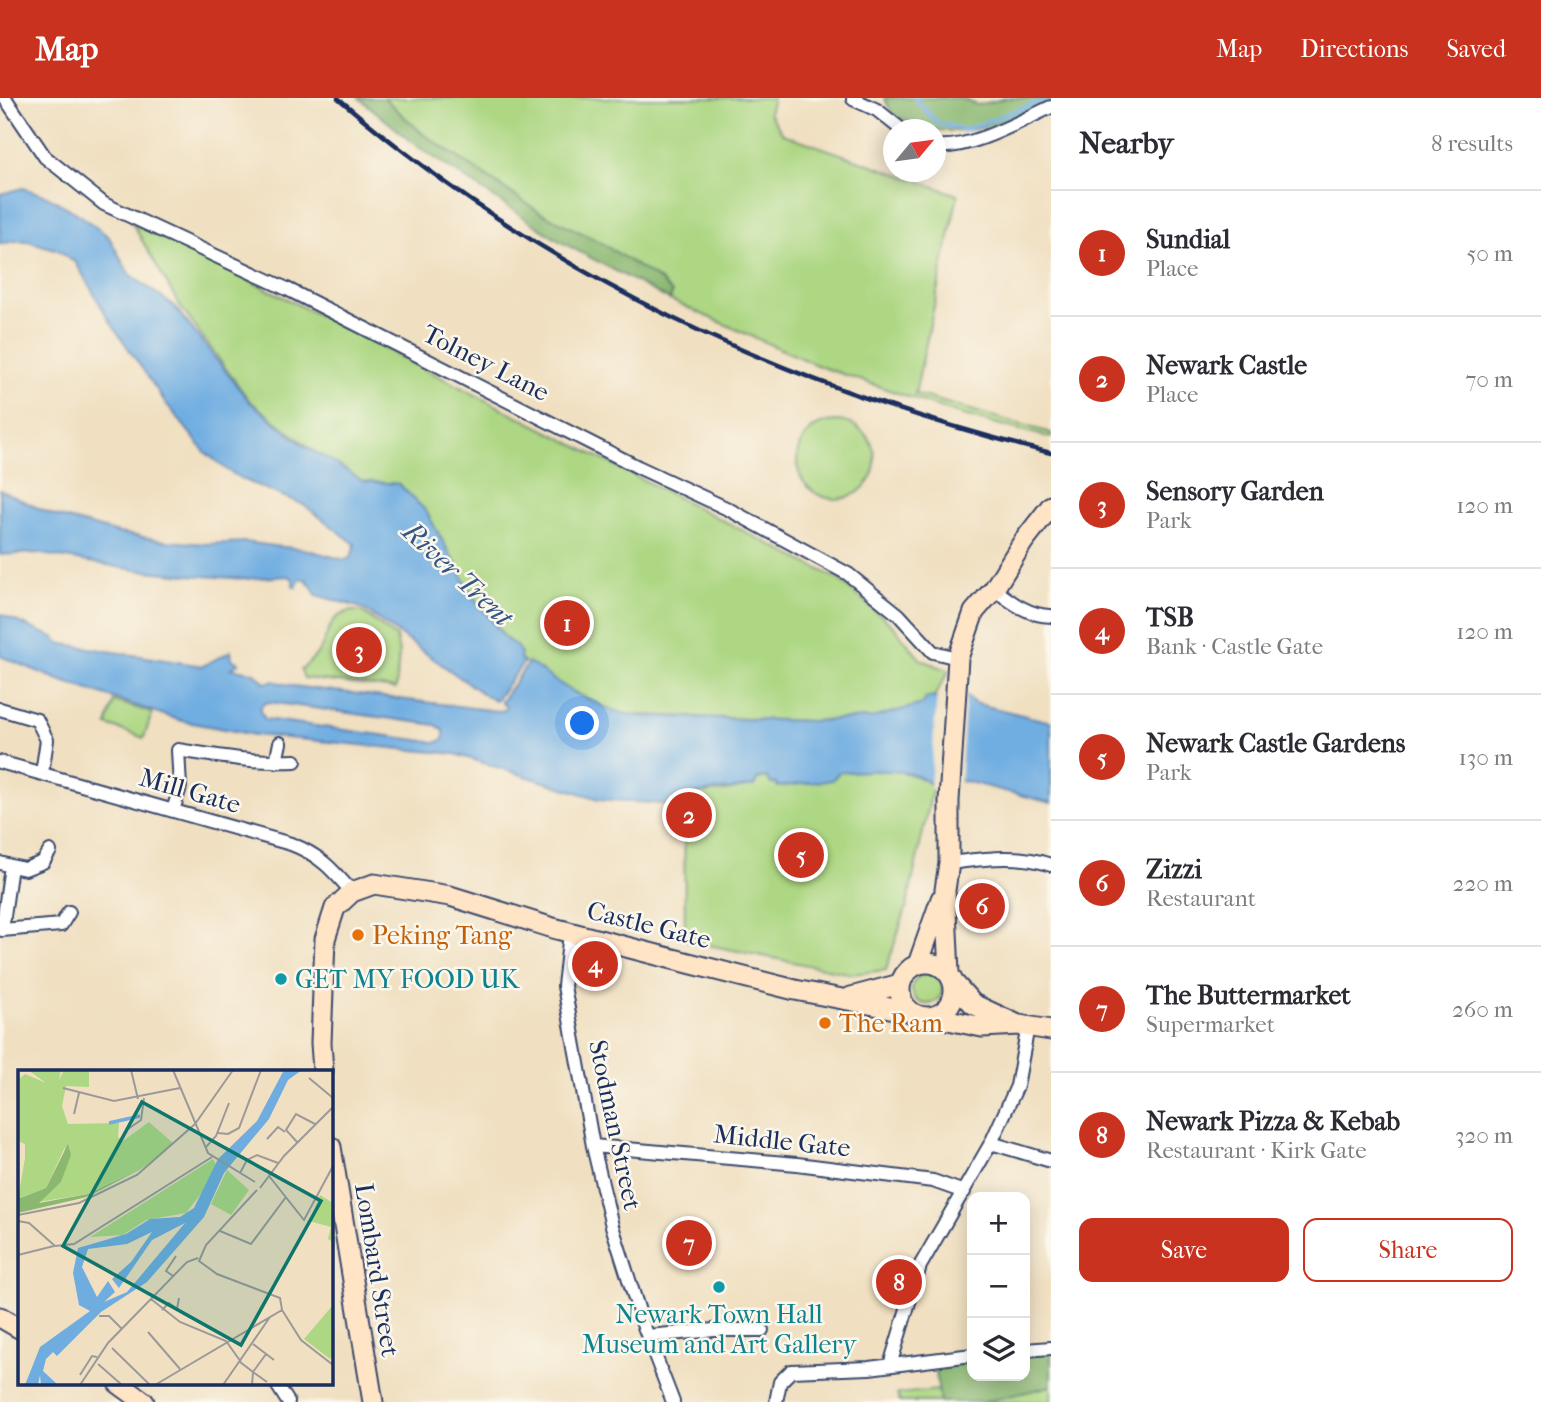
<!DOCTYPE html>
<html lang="en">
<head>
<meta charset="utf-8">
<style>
	body { margin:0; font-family:"IM FELL French Canon",serif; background:#f2f2f3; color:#2b2b33 }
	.controls { position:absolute; right:21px; bottom:21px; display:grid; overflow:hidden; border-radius:14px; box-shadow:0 4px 18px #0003 }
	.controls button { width:63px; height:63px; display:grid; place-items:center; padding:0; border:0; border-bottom:2px solid #e1e1e2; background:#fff; color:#2b2b33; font:35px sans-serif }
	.compass { position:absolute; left:883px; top:21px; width:63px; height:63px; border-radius:50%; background:#fff; box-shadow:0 4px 18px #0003; rotate:61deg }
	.you { position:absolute; left:583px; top:626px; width:24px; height:24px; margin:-18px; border:5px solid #fff; border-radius:50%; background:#1a73e8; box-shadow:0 0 0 10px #1a73e833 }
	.badge { display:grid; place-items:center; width:46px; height:46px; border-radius:50%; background:#c8321e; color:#fff; font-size:23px; font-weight:700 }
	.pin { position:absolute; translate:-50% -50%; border:4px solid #fff; box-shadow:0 2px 7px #0006 }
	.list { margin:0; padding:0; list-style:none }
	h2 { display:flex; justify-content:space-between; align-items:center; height:91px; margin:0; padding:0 28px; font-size:30px }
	h2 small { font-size:23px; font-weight:400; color:#7c7c81 }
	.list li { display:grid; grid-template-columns:46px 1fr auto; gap:21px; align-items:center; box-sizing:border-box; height:126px; padding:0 28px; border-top:2px solid #e1e1e2 }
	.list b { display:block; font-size:26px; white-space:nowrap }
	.list p { margin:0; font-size:23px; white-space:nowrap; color:#7c7c81 }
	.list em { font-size:23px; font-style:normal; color:#7c7c81 }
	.actions { display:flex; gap:14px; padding:21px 28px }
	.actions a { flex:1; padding:16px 0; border:2px solid #c8321e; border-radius:14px; text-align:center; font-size:24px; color:#c8321e }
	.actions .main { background:#c8321e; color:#fff }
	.icon { flex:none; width:38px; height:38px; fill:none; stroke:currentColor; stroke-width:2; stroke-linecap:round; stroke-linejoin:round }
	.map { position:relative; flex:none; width:1051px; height:1304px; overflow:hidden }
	header { display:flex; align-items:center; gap:42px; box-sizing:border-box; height:98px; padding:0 35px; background:#c8321e; color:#fff }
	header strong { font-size:33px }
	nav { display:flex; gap:38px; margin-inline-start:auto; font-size:24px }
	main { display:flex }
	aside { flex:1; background:#fff }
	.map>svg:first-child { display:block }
	.green { fill:#add783; stroke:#648370; stroke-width:2 }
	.forest { fill:#8ab871; stroke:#527468; stroke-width:2 }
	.water { fill:#6fade1; stroke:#456ea0; stroke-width:2; fill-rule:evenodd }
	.pier { fill:#f0dfc0 }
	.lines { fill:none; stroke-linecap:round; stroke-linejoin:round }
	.stream { stroke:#6fade1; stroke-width:4.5 }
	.street-casing { stroke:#3b496d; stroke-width:16 }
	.secondary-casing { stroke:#3b496d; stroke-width:23 }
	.street { stroke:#fff; stroke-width:12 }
	.secondary { stroke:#ffe4c6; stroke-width:19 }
	.rail { stroke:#1b2f5e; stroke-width:4.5 }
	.food-dot { fill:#e8710a; stroke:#fbf7ec; stroke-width:2.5 }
	.culture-dot { fill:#0f9aa8; stroke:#fbf7ec; stroke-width:2.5 }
	.labels { text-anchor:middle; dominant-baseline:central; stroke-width:5; stroke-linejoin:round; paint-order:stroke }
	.street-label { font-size:26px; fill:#1b2f5e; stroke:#fbf7ec }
	.food-label { font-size:26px; fill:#c56008; stroke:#fbf7ec; text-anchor:start }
	.culture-label { font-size:26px; fill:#0d838f; stroke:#fbf7ec; text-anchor:start }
	.water-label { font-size:28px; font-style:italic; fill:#345585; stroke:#fbf7ec }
	.inset-river { fill:none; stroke:#6fade1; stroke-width:3.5 }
	.inset-road { fill:none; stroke:#9b9999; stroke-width:2 }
	.view { fill:#0f766e; fill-opacity:0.15; stroke:#0f766e; stroke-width:3.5 }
	.inset-edge { fill:none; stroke:#1b2f5e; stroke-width:3.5 }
</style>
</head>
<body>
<header>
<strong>Map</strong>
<nav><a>Map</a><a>Directions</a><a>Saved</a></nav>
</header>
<main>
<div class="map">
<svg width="1051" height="1304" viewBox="0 0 1051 1304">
	<rect width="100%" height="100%" fill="#fbf7ec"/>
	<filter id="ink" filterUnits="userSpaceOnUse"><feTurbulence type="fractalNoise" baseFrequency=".0143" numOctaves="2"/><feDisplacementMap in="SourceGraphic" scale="14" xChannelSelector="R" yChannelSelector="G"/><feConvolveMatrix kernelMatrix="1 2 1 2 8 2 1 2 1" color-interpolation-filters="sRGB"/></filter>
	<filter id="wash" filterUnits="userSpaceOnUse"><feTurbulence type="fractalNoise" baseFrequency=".00686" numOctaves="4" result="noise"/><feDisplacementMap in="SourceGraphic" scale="28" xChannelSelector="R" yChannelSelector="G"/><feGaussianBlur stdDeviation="1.57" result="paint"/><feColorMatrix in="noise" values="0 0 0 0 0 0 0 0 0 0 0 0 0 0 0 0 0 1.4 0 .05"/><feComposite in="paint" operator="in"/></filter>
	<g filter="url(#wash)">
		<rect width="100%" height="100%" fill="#f0dfc0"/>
		<path class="green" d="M384 0H773L769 15 783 36 958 97 915 296 1051 335V340L959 316 819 268 670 202 672 195 661 183 598 143 541 115 423 36Z
			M132 125 271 193 838 481 895 530 920 561 949 573 934 599 923 606 872 620 811 623 620 616 562 588 520 561 516 548 506 541 491 519 476 503 426 413 399 386 363 383 350 377 319 357 249 302 180 208Z
			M797 362a39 39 0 1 1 78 0a39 39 0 1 1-78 0Z
			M351 513H361L396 539 399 555 396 591 304 580 301 572C308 565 316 559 321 550 332 531 326 520 351 513Z
			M114 603 152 615 144 640 107 627Z
			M839 674C870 674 909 666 933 688L907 807 886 872 852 876 688 843 685 833 684 707C696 689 718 697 736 691 747 687 755 680 767 679L771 686 832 682Z
			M912 891a15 15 0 1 1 30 0a15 15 0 1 1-30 0Z
			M1051 1288V1304H983Z
			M938 1292 940 1304H900L897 1296Z"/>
		<path class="forest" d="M359 0H384L423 36 541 115 598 143 661 183 672 195 670 202 559 143 417 48Z
			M884 0H961L977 7 1006 0H1051V3C1007 25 959 45 911 25 906 23 899 21 896 18 891 15 887 6 884 0Z
			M1051 1254V1288L983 1304H940L935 1267 972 1263V1278H1025V1257Z"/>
		<path class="water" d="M23 90 47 98 80 117 109 139 129 176 174 208 250 304 307 350 327 360 363 383 399 386 426 413 476 503 506 541 516 548 521 555 520 561 524 564 496 602 486 598 362 510 316 497 311 487 308 486V482L300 481 296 489H293V481L289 478 245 481 187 477 136 472 36 455 0 457V392L53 417 119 435 166 443 208 446 245 444 274 448 304 451 345 462 351 459 355 446 304 407 242 381 227 372 205 354 165 304 111 225 76 165 58 152 28 143H16L0 146V96Z
			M0 516 55 540 58 545 203 568 231 553 232 561 239 565 231 570 255 575 265 585 273 583 293 588 498 613 505 612 506 609 501 604 529 564C560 587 597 612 636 618L811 623 872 620 923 606 926 600 967 598 974 605 1051 624V705L965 683 933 688C909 666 870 674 839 674L832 682 778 689 776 685 771 686 767 679 758 680 754 688C730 693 694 690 675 707L599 701 455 656 255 637 182 623 59 582 0 558ZM269 604 436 627 444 633V640L438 644H432L265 621 260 612 263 606Z"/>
		<path class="pier" d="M966 594 960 688 932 692 930 690 937 595Z"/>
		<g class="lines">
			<path class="stream" d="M915 0 937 25 965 32 1049 0"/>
		</g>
	</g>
	<g filter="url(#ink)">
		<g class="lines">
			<g class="street-casing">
				<path id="street" d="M5 0 45 59 104 106 287 191 638 369 728 411 848 476 899 517 933 554 958 560
					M853 1 877 12 902 32
					M936 48C970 52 1020 23 1051 9
					M994 491C1011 504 1029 518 1051 518
					M0 611 37 622 47 642 42 675
					M0 664 291 746C320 757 332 771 352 794
					M276 664 280 645
					M173 713 180 689 178 652C217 658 255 665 295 663
					M0 765 11 768 2 832 61 827 69 814
					M949 765C982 761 1018 755 1051 767
					M11 768 25 771 43 764 50 753
					M570 835 564 888 593 1048 612 1128 643 1226 673 1304
					M991 1045 1051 1063
					M593 1048 797 1066 933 1083 964 1094
					M648 1238 714 1232H762
					M1025 1252 1051 1250
					M890 1267 920 1168 991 1045 1017 988 1028 928
					M276 1285 288 1304
					M776 1304 780 1284 791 1273 869 1270 972 1257"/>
			</g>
			<g class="secondary-casing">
				<path id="secondary" d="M900 892a27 27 0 1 1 54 0a27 27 0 1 1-54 0Z
					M918 866 941 801
					M949 875 945 792 949 765V703L958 560 974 514 994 491 1023 444 1051 408
					M954 885 973 906 1016 926
					M851 899 900 886
					M934 919 982 929 1019 927 1051 932
					M323 973 321 945 325 841 335 810 352 794 374 786 450 798 553 830 665 859 795 892 911 914
					M331 1049 373 1304
					M0 1219 19 1230
					M118 1285 144 1304"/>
			</g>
			<use href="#street" class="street"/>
			<use href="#secondary" class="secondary"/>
			<path class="rail" d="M338 0C549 181 783 288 1051 355"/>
		</g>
	</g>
	<g class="food-dot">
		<circle cx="358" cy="837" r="7"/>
		<circle cx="825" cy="925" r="7"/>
	</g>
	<g class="culture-dot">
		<circle cx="281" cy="881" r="7"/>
		<circle cx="719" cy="1189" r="7"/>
	</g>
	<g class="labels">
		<g class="street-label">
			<text transform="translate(486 265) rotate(27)">Tolney Lane</text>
			<text transform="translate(190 693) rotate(16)">Mill Gate</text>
			<text transform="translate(649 827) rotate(14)">Castle Gate</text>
			<text transform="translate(615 1027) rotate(78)">Stodman Street</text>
			<text transform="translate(782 1043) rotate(6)">Middle Gate</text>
			<text transform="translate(377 1172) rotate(81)">Lombard Street</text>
		</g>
		<g class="food-label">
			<text x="372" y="837">Peking Tang</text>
			<text x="839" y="925">The Ram</text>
		</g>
		<g class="culture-label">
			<text x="295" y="881">GET MY FOOD UK</text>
			<text x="719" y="1216" text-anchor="middle">Newark Town Hall<tspan x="719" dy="30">Museum and Art Gallery</tspan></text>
		</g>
		<g class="water-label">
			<text transform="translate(458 476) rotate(43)">River Trent</text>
		</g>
	</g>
	<g transform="translate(18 972)">
		<rect width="315" height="315" fill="#f0dfc0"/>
		<path d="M10 0H43L41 10 46 0H71V17L48 16 44 36 50 54 101 53 100 67 105 71 131 52 155 73 175 54 144 84 123 99 70 124 20 132 43 112 47 77 28 118 0 129 7 88V74L0 71V10L7 4 28 13ZM195 89 198 95 192 112 168 143 128 150 105 165 72 167ZM209 100 231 120 213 145 193 134ZM302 125 315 133V172L310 169 313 157 291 151ZM315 235V285L312 289 286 269Z" fill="#add783"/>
		<path d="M50 74 53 85 43 112 21 133 70 124 123 99 69 127 0 143V129L28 118Z" fill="#8ab871"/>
		<path d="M266 0H284L270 10 251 49 206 103 186 147 129 212 83 242 39 286 35 282 28 289 25 301 40 315H23L22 305 20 315H7L22 277 72 241 61 235 55 203 60 178 108 164 132 149 162 147 176 138 200 89 239 51ZM167 153 109 222 86 232 97 222 90 211 79 227 64 197 70 179 109 174 134 162 113 192 94 209 101 218 134 170Z" fill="#6fade1" fill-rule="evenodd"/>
		<path class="inset-river" d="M91 53 122 46"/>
		<path class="inset-road" d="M113 0 120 29M155 0 190 83 237 112M291 8 315 28M45 18 96 31 162 18M56 44 61 23M110 59 123 50 126 28M200 63 210 64 221 58 243 0M249 69 260 57 267 62M279 72 268 60 278 44 297 54M188 77 198 66 211 33M222 103 229 90 239 85 260 93M251 106 286 150 315 96M242 118 266 86 315 37M239 120 188 175 181 191 199 204 262 228 264 240 283 270 315 295M0 145 61 133 119 105 177 54 215 0M0 151 11 153 37 176 56 174 194 87M202 161 233 174 268 127M0 185 36 176M155 206 148 201 158 186M133 229 162 252 208 271 223 292M144 240 151 233 159 239 161 228M81 246H91L104 259M130 262 162 299M235 274 256 290M94 278 132 315M248 284 235 302 249 312M222 292 235 302 234 315M80 294 104 315M62 305 74 286 79 287M62 315 90 273 169 192 180 188M137 315 264 240M205 315 252 247"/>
		<path class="view" d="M124 32 303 131 223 275 45 176Z"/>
		<rect width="315" height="315" class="inset-edge"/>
	</g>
</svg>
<div class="controls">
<button>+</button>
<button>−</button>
<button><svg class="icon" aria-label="layers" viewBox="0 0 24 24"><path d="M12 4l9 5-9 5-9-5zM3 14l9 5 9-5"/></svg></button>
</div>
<svg class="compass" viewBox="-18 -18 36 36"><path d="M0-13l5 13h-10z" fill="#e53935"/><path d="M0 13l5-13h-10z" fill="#7c7c81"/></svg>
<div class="you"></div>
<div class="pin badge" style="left:567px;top:525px">1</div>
<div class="pin badge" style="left:689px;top:717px">2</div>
<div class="pin badge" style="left:359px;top:552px">3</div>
<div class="pin badge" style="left:595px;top:866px">4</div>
<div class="pin badge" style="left:801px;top:757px">5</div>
<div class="pin badge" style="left:982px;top:808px">6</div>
<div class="pin badge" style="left:689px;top:1145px">7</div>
<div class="pin badge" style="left:899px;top:1184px">8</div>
</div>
<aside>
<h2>Nearby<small>8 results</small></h2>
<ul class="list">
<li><span class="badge">1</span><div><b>Sundial</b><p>Place</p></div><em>50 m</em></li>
<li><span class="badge">2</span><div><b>Newark Castle</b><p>Place</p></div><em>70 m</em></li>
<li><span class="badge">3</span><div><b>Sensory Garden</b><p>Park</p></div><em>120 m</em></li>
<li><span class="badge">4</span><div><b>TSB</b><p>Bank · Castle Gate</p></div><em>120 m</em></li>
<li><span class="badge">5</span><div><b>Newark Castle Gardens</b><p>Park</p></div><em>130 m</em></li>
<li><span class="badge">6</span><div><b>Zizzi</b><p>Restaurant</p></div><em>220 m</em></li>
<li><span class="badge">7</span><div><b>The Buttermarket</b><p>Supermarket</p></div><em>260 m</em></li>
<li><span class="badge">8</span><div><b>Newark Pizza &amp; Kebab</b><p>Restaurant · Kirk Gate</p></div><em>320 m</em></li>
</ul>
<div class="actions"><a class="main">Save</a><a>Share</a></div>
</aside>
</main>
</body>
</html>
